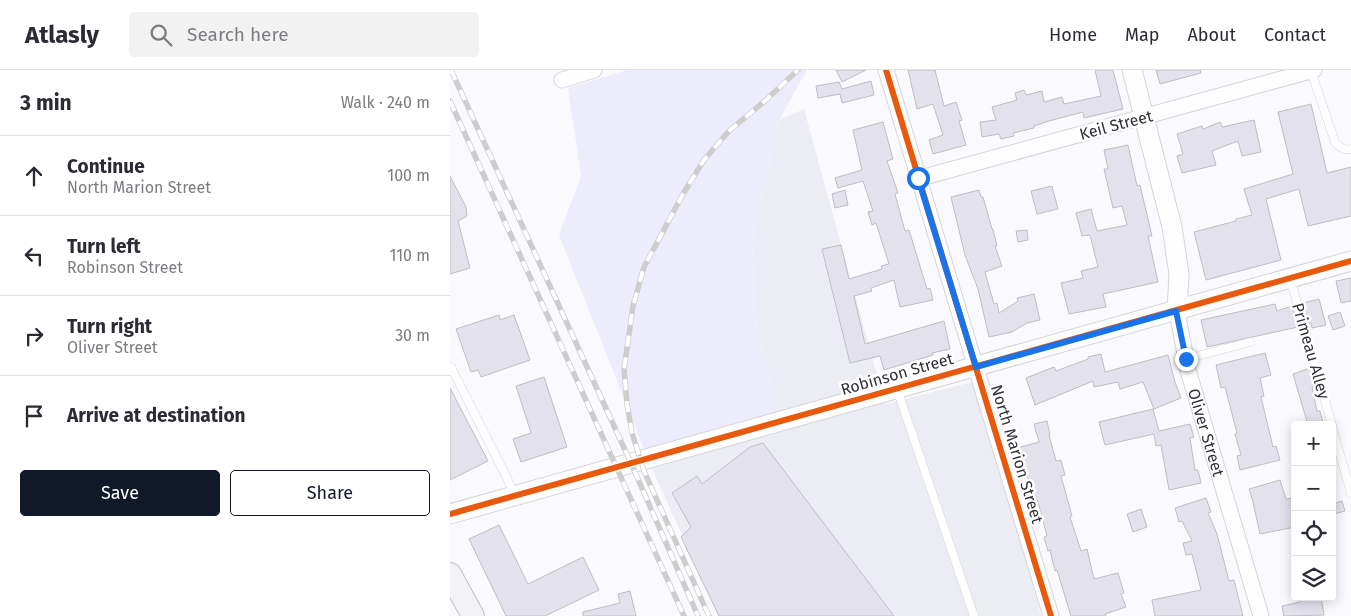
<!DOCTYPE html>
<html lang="en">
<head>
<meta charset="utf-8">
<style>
	body { margin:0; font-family:"Fira Sans",sans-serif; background:#f2f2f3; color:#2b2b33 }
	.controls { position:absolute; right:15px; bottom:15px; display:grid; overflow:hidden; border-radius:5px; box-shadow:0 2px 12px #0003 }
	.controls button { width:45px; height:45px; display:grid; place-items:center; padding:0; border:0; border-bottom:1px solid #e1e1e2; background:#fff; color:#2b2b33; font:25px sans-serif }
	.stop { position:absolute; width:15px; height:15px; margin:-11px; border:4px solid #1a73e8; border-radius:50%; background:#fff }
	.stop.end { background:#1a73e8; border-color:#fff; box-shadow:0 1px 5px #0008 }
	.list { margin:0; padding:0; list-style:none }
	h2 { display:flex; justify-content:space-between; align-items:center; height:65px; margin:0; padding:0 20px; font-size:21px }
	h2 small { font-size:16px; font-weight:400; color:#7c7c81 }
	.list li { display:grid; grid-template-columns:32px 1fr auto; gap:15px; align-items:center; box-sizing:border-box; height:80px; padding:0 20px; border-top:1px solid #e1e1e2 }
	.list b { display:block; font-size:19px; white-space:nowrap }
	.list p { margin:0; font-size:16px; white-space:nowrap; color:#7c7c81 }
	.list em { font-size:16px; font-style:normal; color:#7c7c81 }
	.actions { display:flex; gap:10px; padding:15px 20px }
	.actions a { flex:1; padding:11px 0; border:1px solid #111827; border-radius:5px; text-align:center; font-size:18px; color:#111827 }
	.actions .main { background:#111827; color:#fff }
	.icon { flex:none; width:28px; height:28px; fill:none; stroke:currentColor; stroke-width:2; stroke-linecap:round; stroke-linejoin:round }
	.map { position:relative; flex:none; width:901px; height:546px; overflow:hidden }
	header { display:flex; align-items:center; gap:30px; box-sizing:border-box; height:70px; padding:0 25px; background:#fff; border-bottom:1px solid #e1e1e2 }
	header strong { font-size:24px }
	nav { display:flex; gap:28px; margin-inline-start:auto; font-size:18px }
	.search { width:350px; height:45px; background:#f2f2f3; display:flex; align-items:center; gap:12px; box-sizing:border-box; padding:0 18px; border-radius:5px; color:#7c7c81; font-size:19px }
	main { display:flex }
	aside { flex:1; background:#fff }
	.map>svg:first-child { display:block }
	.built { fill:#ececf5 }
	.green { fill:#edecfc }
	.building { fill:#e2e1ec; stroke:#bebec2 }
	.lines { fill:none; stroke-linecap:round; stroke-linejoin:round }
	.service-casing { stroke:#d5d5d9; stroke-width:9 }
	.minor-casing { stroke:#d5d5d9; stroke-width:17 }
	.tertiary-casing { stroke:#d5d5d9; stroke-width:21 }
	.primary-casing { stroke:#c0becb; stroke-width:24 }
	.service { stroke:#fefeff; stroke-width:8 }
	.minor { stroke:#fefeff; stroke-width:15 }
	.tertiary { stroke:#fefeff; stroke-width:19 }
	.primary { stroke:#f2f2f7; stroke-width:22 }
	.rail-casing { stroke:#cdcdce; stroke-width:5.5 }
	.rail { stroke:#fff; stroke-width:4; stroke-dasharray:11; stroke-linecap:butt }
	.cycleway-casing { stroke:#fff; stroke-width:9 }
	.cycleway { stroke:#e8590c; stroke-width:6 }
	.route { stroke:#1a73e8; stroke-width:6 }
	.labels { text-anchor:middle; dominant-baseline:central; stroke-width:5; stroke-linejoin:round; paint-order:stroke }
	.street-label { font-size:16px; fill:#303036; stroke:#fff }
</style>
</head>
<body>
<header>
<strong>Atlasly</strong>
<div class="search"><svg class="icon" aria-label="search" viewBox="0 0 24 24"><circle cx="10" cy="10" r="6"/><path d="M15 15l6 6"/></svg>Search here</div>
<nav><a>Home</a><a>Map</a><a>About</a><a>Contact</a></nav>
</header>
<main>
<aside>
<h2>3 min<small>Walk · 240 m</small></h2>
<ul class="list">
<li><svg class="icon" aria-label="ahead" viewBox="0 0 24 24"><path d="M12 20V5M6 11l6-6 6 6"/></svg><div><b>Continue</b><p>North Marion Street</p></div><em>100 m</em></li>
<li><svg class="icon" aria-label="left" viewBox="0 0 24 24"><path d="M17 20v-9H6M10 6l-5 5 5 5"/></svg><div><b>Turn left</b><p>Robinson Street</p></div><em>110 m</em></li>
<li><svg class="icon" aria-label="right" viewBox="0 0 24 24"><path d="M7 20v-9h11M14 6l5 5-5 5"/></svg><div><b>Turn right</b><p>Oliver Street</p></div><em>30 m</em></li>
<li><svg class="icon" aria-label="arrive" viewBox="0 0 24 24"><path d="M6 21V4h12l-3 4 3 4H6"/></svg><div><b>Arrive at destination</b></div></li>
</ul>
<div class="actions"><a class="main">Save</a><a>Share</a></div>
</aside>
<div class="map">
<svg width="901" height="546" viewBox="0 0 901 546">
	<rect width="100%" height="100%" fill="#fafafe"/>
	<path class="built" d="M354 39 435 334 530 310 591 546H269L202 399 333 358 307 261 302 173 329 50Z"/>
	<path class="green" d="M177 0H357L329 50 302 173 307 261 333 358 202 399 109 165 131 106 118 18Z"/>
	<path class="building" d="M386 0H416L392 12Z
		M458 0H485L494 36 506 32 512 50 509 51 516 75 483 84 479 70 493 65 483 34 467 39Z
		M645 0H663L673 39 634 48 633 42 599 51 584 56V58L563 63 564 66 551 69 549 64 532 67 530 52 546 50 542 37 567 30 565 23 574 20 576 25 592 21 594 32 612 27 614 34 651 26Z
		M706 0H750L751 3 710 14Z
		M421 11 424 25 392 33 390 24 368 28 366 16 389 12 392 19Z
		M861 34 877 103 901 97V146L858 156 849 119 816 129 831 190 756 210 744 162 786 151V149L802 145 794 119 843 104 828 42Z
		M804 50 811 82 792 86 788 71 762 81 766 95 732 103 727 86 733 84 727 64 752 56 753 59 770 52 772 57Z
		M433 52 443 89 437 91 448 123 445 124 455 161 459 160 477 219 480 218 483 230 450 237 444 210 421 218 422 221 404 226 415 274 494 251 500 279 482 283 483 285 434 300 430 286 400 293 372 179 391 175 399 209 432 199 431 196 439 194 426 153 422 155 418 142 423 141 413 111 388 118 385 108 412 100 403 60Z
		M678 75 687 116 690 115 702 166H698L708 212 653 224 656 237 619 244 611 213 633 208 631 201 648 197 640 165 632 166 626 143 641 139 647 161 677 155 672 136 663 138 654 99H658L654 80Z
		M0 106 16 137 17 146 8 151 20 198 0 204Z
		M602 116 608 139 587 144 581 121Z
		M395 120 398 135 385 138 382 124Z
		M529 120 531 127H533L542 159H543L547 176H545L552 196 535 202 544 234 547 233 549 243 568 231 567 228 584 224 590 250 577 253 562 262 539 267 528 219 515 185 501 127Z
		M577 160 578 170 568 172 566 161Z
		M901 208V231L891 233 886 211Z
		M869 229 876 255 862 258 861 253H859L853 233Z
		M825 234 827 241 842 236 848 257 757 277 751 250Z
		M890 242 895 256 883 260 878 246Z
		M49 245 50 250 64 245 80 290 31 307 28 300 21 302 6 259Z
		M815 283 821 305 810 308 814 326 811 327 823 377 826 376 830 390 790 400 787 386 791 385 785 364 787 363 775 317 771 318 766 295Z
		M651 284 655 302 718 285 725 312 731 328 704 339 693 312 670 319 668 312 644 317 643 311 585 335 576 308 604 297 606 301 638 289V287Z
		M860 298 865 316 862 317 867 341H870L873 353 866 355H858L843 304Z
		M94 307 117 377 71 392 63 369 81 363 66 316Z
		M0 318 38 391 0 410Z
		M703 339 709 361 740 354 744 367 740 368 745 400H748L751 413 719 420 711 375 706 376 704 364 655 375 649 352Z
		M597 351 600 365H599L606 391 611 390 615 405 611 406 622 446 620 447 631 481 637 479 644 509 668 503 674 523 671 524 676 537 655 544 656 546H621L607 500 605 501 600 480 598 481 594 467 597 466 589 436 581 413H579L573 389H571L567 378 589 372 584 354Z
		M313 373 444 546H269L231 467 241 457 222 423 247 406 252 414 300 377Z
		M830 410 836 429 845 428V457L810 464 803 432 799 419Z
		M756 428 761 442 758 443 767 464 779 511 784 510 793 546H705L702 530 751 520 742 484 736 485 733 473 742 471 732 451 729 452 725 438Z
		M892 431 895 441 884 444 882 434Z
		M691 439 697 457 683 462 677 444Z
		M49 455 78 514 133 487 149 520 95 546H56L19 469Z
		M180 521 186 546H133V542L170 533 168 524Z
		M850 527H871L874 545 834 546 832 536 850 532Z"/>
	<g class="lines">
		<g class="service-casing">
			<path id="service" d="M861 1 885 72C889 77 894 81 901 79
				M840 208 882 355
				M736 289 800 272
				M1 297 57 408 64 425
				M447 319 524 546
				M882 357 901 423"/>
		</g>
		<g class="minor-casing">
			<g id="minor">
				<path d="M436 0 601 546"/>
				<path d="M112 10 144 0"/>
				<path d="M467 109 864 0"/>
				<path id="s1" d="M727 241 738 300 811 546"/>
			</g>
		</g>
		<g class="tertiary-casing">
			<path id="tertiary" d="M682 0 722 157 729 204 727 241
				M0 444 901 191"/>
		</g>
		<g class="primary-casing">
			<path id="primary" d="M0 504 23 546"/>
		</g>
		<use href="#service" class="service"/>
		<use href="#minor" class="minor"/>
		<use href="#tertiary" class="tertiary"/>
		<use href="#primary" class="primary"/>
		<g class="rail-casing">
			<path id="rail" d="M1 0 181 393 248 546
				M0 31 234 546
				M259 546 194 401 182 363 177 334 174 299 183 236 194 197 233 124 254 90 279 61 316 30 348 0"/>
		</g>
		<use href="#rail" class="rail"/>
		<g class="cycleway-casing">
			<path id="cycleway" d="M436 0 601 546
				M0 444 901 191"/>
		</g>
		<use href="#cycleway" class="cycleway"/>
	</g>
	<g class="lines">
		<path class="route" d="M468 108 526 297 726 241 736 289"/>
	</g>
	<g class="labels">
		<g class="street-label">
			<text transform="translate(666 55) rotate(-15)">Keil Street</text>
			<text transform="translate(861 281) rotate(74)">Primeau Alley</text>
			<text transform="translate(447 304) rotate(-16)">Robinson Street</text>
			<text stroke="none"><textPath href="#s1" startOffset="125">Oliver Street</textPath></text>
			<text transform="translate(567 384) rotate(73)">North Marion Street</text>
		</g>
	</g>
</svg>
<div class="controls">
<button>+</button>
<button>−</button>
<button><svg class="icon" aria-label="locate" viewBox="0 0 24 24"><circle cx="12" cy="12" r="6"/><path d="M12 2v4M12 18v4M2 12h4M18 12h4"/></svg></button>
<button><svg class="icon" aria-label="layers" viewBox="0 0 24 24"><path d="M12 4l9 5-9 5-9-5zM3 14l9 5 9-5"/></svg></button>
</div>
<div class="stop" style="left:468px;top:108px"></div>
<div class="stop end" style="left:736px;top:289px"></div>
</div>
</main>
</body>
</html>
